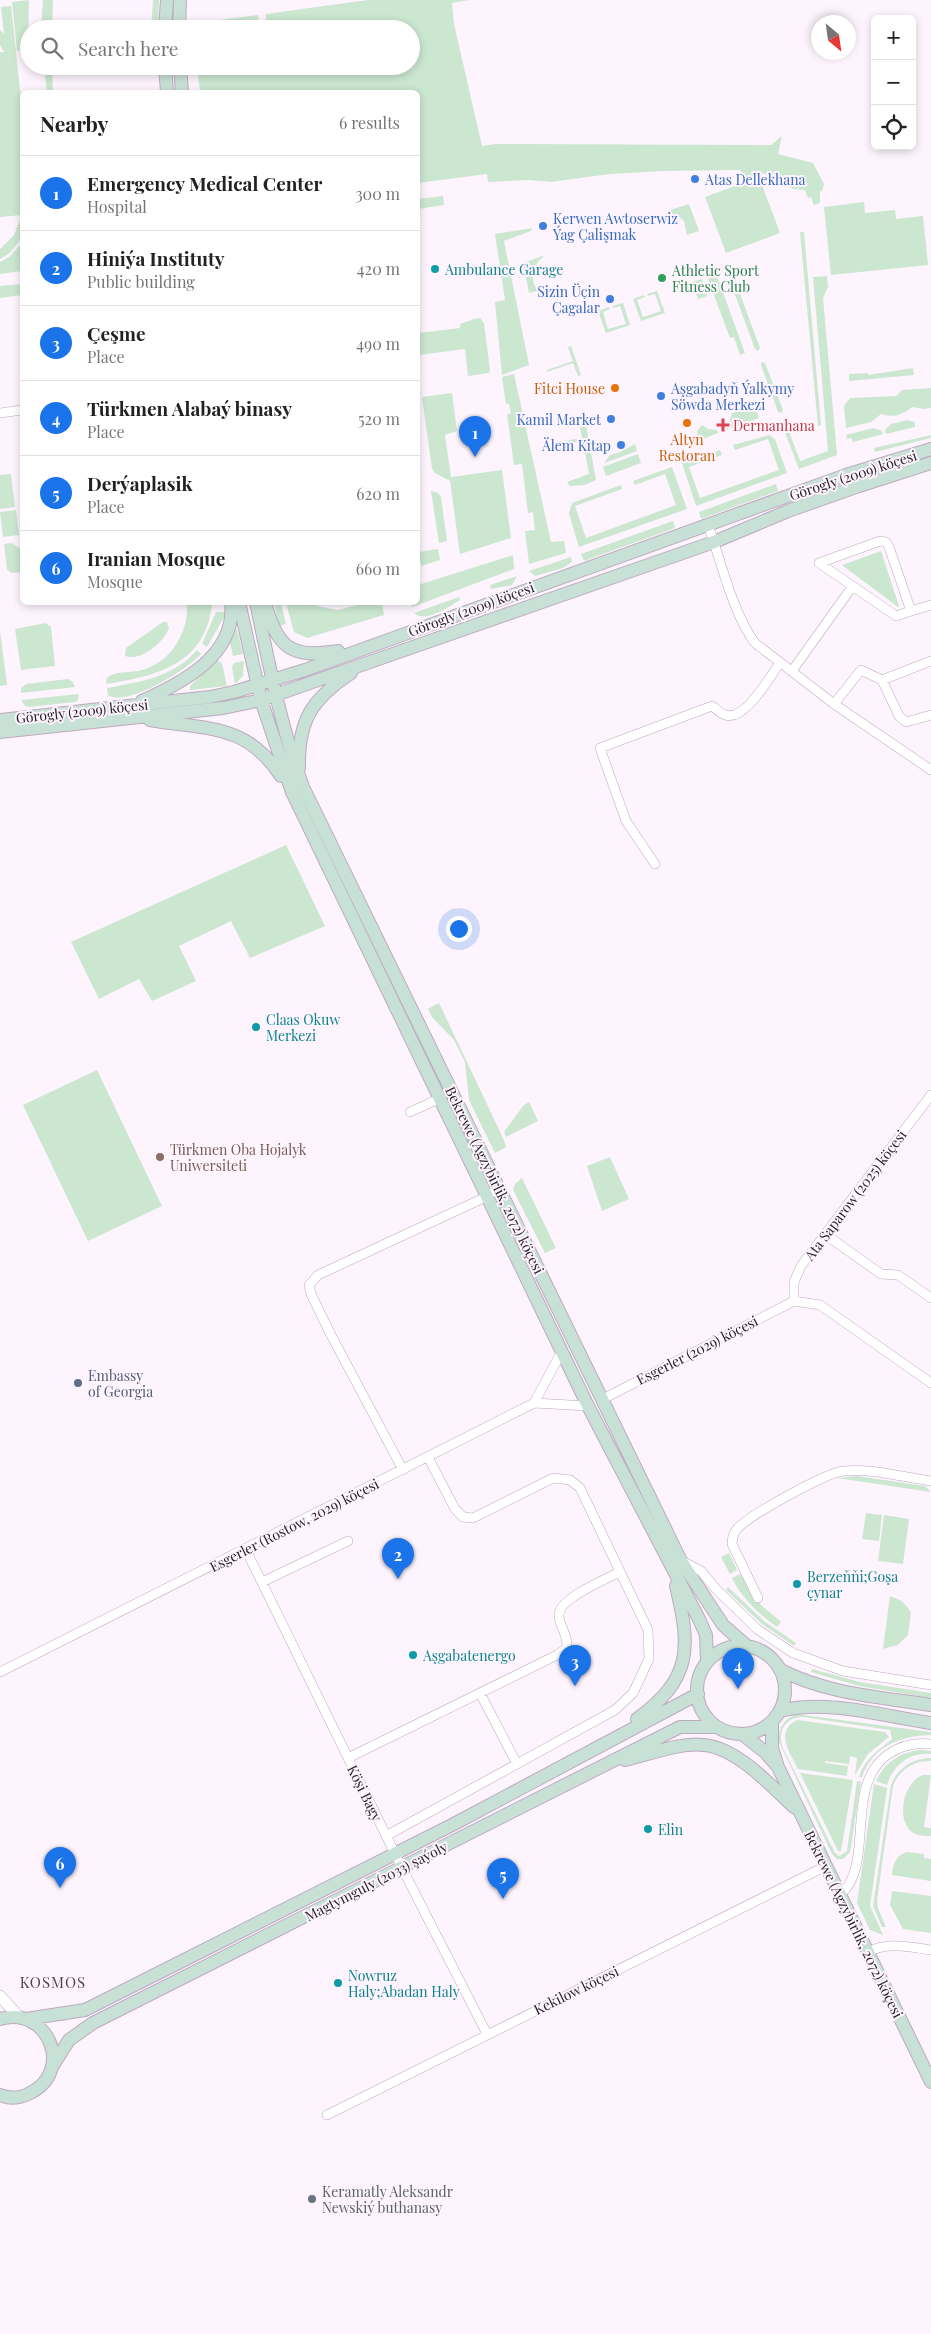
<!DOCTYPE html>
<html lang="en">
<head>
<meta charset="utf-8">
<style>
	body { margin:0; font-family:"Playfair Display",serif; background:#f6f6f6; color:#222 }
	.controls { position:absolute; right:15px; top:15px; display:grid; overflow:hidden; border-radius:8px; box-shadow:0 2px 8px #0003 }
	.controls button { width:45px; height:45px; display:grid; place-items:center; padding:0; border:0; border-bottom:1px solid #e0e0e0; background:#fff; color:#222; font:25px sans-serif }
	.compass { position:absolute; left:811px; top:15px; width:45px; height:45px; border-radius:50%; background:#fff; box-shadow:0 2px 8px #0003; rotate:151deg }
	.you { position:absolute; left:458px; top:928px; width:18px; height:18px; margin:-12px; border:4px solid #fff; border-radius:50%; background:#1a73e8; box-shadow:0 0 0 8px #1a73e833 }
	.badge { display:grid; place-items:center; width:32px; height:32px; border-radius:50%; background:#1a73e8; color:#fff; font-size:16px; font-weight:700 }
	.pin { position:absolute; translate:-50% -41px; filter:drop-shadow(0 1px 2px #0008) }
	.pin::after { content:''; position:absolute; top:26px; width:18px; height:15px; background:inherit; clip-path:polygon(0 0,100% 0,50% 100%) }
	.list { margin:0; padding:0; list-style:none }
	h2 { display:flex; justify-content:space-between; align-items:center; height:65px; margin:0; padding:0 20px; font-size:21px }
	h2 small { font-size:16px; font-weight:400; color:#767676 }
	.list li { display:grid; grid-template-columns:32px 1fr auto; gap:15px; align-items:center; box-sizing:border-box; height:75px; padding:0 20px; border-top:1px solid #e0e0e0 }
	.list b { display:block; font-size:19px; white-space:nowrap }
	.list p { margin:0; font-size:16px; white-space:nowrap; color:#767676 }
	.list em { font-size:16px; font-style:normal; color:#767676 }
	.icon { flex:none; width:28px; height:28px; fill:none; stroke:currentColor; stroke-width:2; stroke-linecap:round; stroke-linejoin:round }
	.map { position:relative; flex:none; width:931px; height:2334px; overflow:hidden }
	.search { position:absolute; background:#fff; box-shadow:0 2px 8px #0003; left:20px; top:20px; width:400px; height:55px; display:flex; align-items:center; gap:12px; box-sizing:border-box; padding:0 18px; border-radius:28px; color:#767676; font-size:19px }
	.panel { position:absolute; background:#fff; box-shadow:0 2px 8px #0003; left:20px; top:90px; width:400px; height:515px; border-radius:8px }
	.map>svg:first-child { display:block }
	.green { fill:#cbe7d0 }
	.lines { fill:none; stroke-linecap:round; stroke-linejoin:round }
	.minor-casing { stroke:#bfa9bf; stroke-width:10 }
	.tertiary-casing { stroke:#bfa9bf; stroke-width:12 }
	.secondary-casing { stroke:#bfa9bf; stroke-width:14 }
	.minor { stroke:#fff; stroke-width:9 }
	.tertiary { stroke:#fff; stroke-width:11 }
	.secondary { stroke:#c8e1d7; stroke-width:12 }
	.shop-dot { fill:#3f7fe0; stroke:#fdf4fd; stroke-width:2 }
	.culture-dot { fill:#0f9aa8; stroke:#fdf4fd; stroke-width:2 }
	.leisure-dot { fill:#2e9e5b; stroke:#fdf4fd; stroke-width:2 }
	.food-dot { fill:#e8710a; stroke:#fdf4fd; stroke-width:2 }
	.health-dot { fill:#e0444e; stroke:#fdf4fd; stroke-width:2 }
	.education-dot { fill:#8d6e63; stroke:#fdf4fd; stroke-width:2 }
	.service-dot { fill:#5c6f8a; stroke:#fdf4fd; stroke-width:2 }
	.worship-dot { fill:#6b7280; stroke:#fdf4fd; stroke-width:2 }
	.labels { text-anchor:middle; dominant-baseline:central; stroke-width:4; stroke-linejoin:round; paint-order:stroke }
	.shop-label { font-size:14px; fill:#366cbe; stroke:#fdf4fd; text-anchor:start }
	.culture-label { font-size:14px; fill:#0d838f; stroke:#fdf4fd; text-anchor:start }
	.leisure-label { font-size:14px; fill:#27864d; stroke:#fdf4fd; text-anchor:start }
	.food-label { font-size:14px; fill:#c56008; stroke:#fdf4fd; text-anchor:end }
	.health-label { font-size:14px; fill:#be3a42; stroke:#fdf4fd; text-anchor:start }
	.street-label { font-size:14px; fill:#2a222a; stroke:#fdf4fd }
	.education-label { font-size:14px; fill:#785e54; stroke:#fdf4fd; text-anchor:start }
	.service-label { font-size:14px; fill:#4e5e75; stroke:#fdf4fd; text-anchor:start }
	.worship-label { font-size:14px; fill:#5b616d; stroke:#fdf4fd; text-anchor:start }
	.neighbourhood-label { font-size:15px; letter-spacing:1px; fill:#503d50; stroke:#fdf4fd }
</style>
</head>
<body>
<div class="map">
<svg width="931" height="2334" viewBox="0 0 931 2334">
	<rect width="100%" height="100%" fill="#fdf4fd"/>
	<path class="green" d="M29 0 28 49 17 51 12 2Z
		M43 0H53L52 29H41Z
		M153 0H159L158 29H151Z
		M368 0H469L452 3 454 24 482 146 495 144 771 145 782 136 778 154 813 163 824 184 822 191H820V203L814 205 811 197 808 198 805 190 793 189 763 173 744 180 740 170 663 171 610 174 551 182 528 180 488 182 487 174 418 183V92H200L197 66H411V29H195L199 23 203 22 258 15 259 23H266V14Z
		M11 6 22 108V238L10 253 0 259V249L14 235 22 215 0 217V52H4L0 45V30L4 34 1 7Z
		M44 66H52L53 92H47Z
		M759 177 780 233 726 253 705 197Z
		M443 196 444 205 418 209V199Z
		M864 202 865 213 895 210 896 219 923 216 928 265 831 275 824 207Z
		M689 204 699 231 687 235 684 221 675 214H668L667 211Z
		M532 228 531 231 504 241 529 365 502 375 495 302 505 300 495 234Z
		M800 232H804L821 425 818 426Z
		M22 243V271L0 274V262L9 257Z
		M545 255C533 265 528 278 538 291L529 293 523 263Z
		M729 270 732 272 760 348 758 351 755 349 727 273Z
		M717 276 745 353 740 355 734 337 730 338 708 279Z
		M827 276 828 287 823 298 837 455 799 469 784 430 786 427 788 429 800 461 828 451 813 277Z
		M702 279 707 296 698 299 692 282Z
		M22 284V295L0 298V286Z
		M657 291 665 313 641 321 633 299 644 295 645 297 637 300 643 317 661 311 655 294 648 296 647 294Z
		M623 303 630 325 606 333 598 311 609 307 610 309 603 312 608 329 626 324 620 306 613 308 612 306Z
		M474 319 480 318 484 323 490 370 489 373 468 376 465 349 419 355 418 361V333L460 328V324Z
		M571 346 581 375 578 376 573 363 547 372V370L573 361 568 347Z
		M762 362 765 363 783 410 781 413 778 412 761 365Z
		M913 368 914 375 849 381V374L868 373V375Z
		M514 374 551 542 564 541 566 553 529 564 525 531 535 530 533 512 528 513 522 464 514 465 507 414H511L509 404H506L502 377Z
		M931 388V408L924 409 912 407C902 415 894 418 881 414L871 422 846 428 844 406 850 398 896 396 902 390Z
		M452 393 457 431 445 435 451 477 502 470 511 538 460 554 450 481 435 473 432 469 422 397Z
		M755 407 759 418 721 432 720 430 729 423 732 413Z
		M907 420 915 422V427L886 434 885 430 891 424Z
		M586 425 596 480 584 485 570 486 567 482 589 474 583 441 558 445V442L582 438 580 426Z
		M702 425 708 429 717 430 718 433 698 441 697 431Z
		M873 428 882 431 883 434 853 442 851 438 847 439 846 435Z
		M769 435 775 439 787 473 696 506 682 463 720 450 722 455 689 467 700 498 779 470 768 439 735 450 733 445Z
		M931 435V438L875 452 874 448Z
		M635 444 637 451 604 463 610 455 620 452Z
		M638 454 641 463 606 476 603 467Z
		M672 467 687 509 579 547 569 514 572 503 621 485 622 489 575 506 586 538 676 505 665 474 635 485 633 481Z
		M11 474 15 507 0 509V475Z
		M776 484 778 491 701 519 699 512Z
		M431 491 438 493 441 497 447 541 439 543Z
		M16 510 19 535 3 537 0 512Z
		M673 521 675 528 584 561 581 554Z
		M12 543 22 550V572L11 573 7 569 4 544Z
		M438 549 440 560 421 566 419 552Z
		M881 551 899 606 898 607 842 565Z
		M513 555 514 569 412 607 411 603 418 602V585Z
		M571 557 572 562 563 568 535 576 529 571Z
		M517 576 512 585 491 589 490 585Z
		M459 597 460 600C449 606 426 624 414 613Z
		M187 603H212C207 663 158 676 106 684L107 678 111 675C121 671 132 673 142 670 171 662 189 632 187 603Z
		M274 603H281L286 624 279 626Z
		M286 603H312L321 607 338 610 364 603H382L384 615 307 638 294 632Z
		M216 612H227L207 647 202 644Z
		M163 622H167L169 628C164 642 141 662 125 656L126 648Z
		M46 623 51 627 55 666 21 670 15 629Z
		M235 627 237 629 243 654 233 656 229 639Z
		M0 631 7 685 0 686Z
		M197 650 201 654C190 668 126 708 108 695L107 688C140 682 174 677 197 650Z
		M216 660 222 663 227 686 190 690V686Z
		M244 661 243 676 235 684 232 667 234 663Z
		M68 679 73 682 75 687 21 693V688L26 684Z
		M79 694 78 700 75 702 29 707 25 706 21 700Z
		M286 845 325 926 250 958 231 921 179 946 196 981 152 1001 139 979 99 999 71 942Z
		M439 1003 503 1138 506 1147 495 1153 469 1100 465 1062 454 1040 432 1017 428 1009Z
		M97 1070 162 1206 88 1241 23 1105Z
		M529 1102 538 1121 506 1137 504 1132 523 1106Z
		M610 1157 629 1199 602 1211 587 1166Z
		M522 1178 556 1248 545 1253 513 1190 515 1184Z
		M857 1476 925 1486 931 1492 837 1478Z
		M866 1513 882 1515 879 1541 862 1539Z
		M884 1515 909 1519 903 1564 878 1561Z
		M729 1553 737 1570 730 1574 721 1557Z
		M740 1574 761 1605 781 1622 777 1627C758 1613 743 1600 732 1578Z
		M728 1587 764 1621 796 1643 794 1646 762 1624 726 1590Z
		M890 1596 902 1601 911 1612 908 1635 898 1645 883 1649Z
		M812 1669 860 1682 931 1693V1698L859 1686 814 1673 811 1672Z
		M796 1714 931 1732V1735C900 1736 873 1746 862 1777H859C865 1758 878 1751 892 1739L890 1730 803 1717C785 1717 777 1732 783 1748L835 1853 839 1856 847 1851 857 1781 861 1782 850 1852 843 1859H837L832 1854 779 1742C778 1728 783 1720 796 1714Z
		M797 1720 885 1732 889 1737 868 1754 855 1775 857 1758 850 1756 849 1764 825 1761V1763L848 1766 847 1776 798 1769C790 1753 774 1731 797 1720Z
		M921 1750 931 1751V1754C910 1752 893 1765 887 1785L876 1781C885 1762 900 1752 921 1750Z
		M931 1758V1761C914 1760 899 1770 893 1786L877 1900 878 1908 886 1927H882L873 1906 891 1785C897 1768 913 1758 931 1758Z
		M800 1773 853 1780 841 1851H838Z
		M923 1775H931L924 1827 931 1828V1836C925 1836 917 1836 912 1832 895 1819 904 1781 923 1775Z
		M874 1784 887 1788 870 1906 883 1935 870 1930 857 1903Z
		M907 1852 924 1854V1858L931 1859V1881L892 1875C893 1864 896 1855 907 1852Z
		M892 1891 931 1896V1933L903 1929 890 1905Z"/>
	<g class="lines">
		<g class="minor-casing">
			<path id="minor" d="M0 413 22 410
				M708 525C721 561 733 614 755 643L834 704 931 770
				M880 541 886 542 889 547 911 611 896 616 819 563Z
				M911 611 931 605
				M792 671 852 587
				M882 680 931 661
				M834 704 861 670 882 680 899 716 906 722 931 715
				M655 864 626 821 600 748 712 706C715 708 720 713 725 715 745 722 770 676 780 663
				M410 1112 441 1098
				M826 1235 881 1274 898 1275 931 1298
				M794 1301V1282L801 1266 931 1095
				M794 1301 820 1305 931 1383
				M601 1400 794 1301
				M534 1403 588 1406
				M403 1470 331 1335 311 1294 309 1285 318 1275 488 1196 498 1188
				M246 1550 402 1868 487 2034
				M682 1561 701 1571 716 1589 757 1629 793 1653 843 1671 931 1685
				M262 1582 348 1541
				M758 1598 732 1544C732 1539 733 1535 736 1530 747 1516 826 1473 843 1471 871 1468 903 1477 931 1481
				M0 1672 534 1403 562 1351
				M480 1693 517 1764
				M348 1758 557 1655 567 1648C568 1633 559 1627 559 1615 558 1599 606 1579 620 1572
				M386 1836 615 1710 633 1693 649 1659 648 1630 580 1488 570 1480 553 1478 473 1518 463 1517 455 1509 428 1457
				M841 1894C875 1864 844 1787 887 1755 901 1745 915 1742 931 1744
				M868 1952C888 1941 909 1947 931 1950
				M327 2115 826 1866"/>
		</g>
		<g class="tertiary-casing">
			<path id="tertiary" d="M0 1996 19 2017"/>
		</g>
		<g class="secondary-casing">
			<path id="secondary" d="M165 29 167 0
				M179 29 180 0
				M165 66 167 92
				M180 66 182 92
				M239 602 261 700 292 792 588 1406 699 1619 706 1635 707 1662
				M256 602C269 665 281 727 303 787L681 1561 723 1625 747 1646
				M265 602C277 648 291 659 338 651
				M142 701C182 683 237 655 231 602
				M0 720 210 697 234 692 305 670 846 475 931 449
				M150 720C206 730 245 722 281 776
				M0 732 223 708 261 700 714 542 788 511 859 486 931 463
				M299 768C298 720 312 699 351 673
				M697 1690a44 44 0 1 1 88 0a44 44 0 1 1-88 0Z
				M781 1670C827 1694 880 1697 931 1705
				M780 1711C828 1699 883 1716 931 1723
				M637 1719C692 1679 691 1648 676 1586
				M742 1734 765 1752 778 1767 772 1748V1722
				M625 1760C647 1755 681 1742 704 1745 737 1748 770 1785 794 1807
				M778 1767 931 2082
				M0 2019C48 2005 75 2071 30 2093 21 2098 10 2099 0 2095
				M26 2019 85 2010 452 1825 698 1694
				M52 2067 69 2040 93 2023 680 1727H717"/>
		</g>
		<use href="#minor" class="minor"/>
		<use href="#tertiary" class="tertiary"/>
		<use href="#secondary" class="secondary"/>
	</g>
	<g class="shop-dot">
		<circle cx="695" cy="179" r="5"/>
		<circle cx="543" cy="226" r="5"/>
		<circle cx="610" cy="299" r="5"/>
		<circle cx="661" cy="396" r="5"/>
		<circle cx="611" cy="419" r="5"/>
		<circle cx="621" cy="445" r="5"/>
	</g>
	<g class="culture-dot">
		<circle cx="435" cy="269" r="5"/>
		<circle cx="256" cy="1027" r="5"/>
		<circle cx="797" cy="1584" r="5"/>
		<circle cx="413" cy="1655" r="5"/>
		<circle cx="648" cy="1829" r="5"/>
		<circle cx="338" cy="1983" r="5"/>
	</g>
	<circle class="leisure-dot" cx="662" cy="278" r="5"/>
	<g class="food-dot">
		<circle cx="615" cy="388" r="5"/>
		<circle cx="687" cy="423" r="5"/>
	</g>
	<path class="health-dot" d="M720.5 417.5h5v5h5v5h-5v5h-5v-5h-5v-5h5z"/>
	<circle class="education-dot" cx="160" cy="1157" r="5"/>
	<circle class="service-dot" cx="78" cy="1383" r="5"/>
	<circle class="worship-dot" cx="312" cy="2199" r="5"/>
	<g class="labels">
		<g class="shop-label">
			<text x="705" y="179">Atas Dellekhana</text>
			<text x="553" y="218">Kerwen Awtoserwiz<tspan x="553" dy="16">Ýag Çalişmak</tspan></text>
			<text x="600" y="291" text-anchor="end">Sizin Üçin<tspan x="600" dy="16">Çagalar</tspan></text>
			<text x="671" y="388">Aşgabadyň Ýalkymy<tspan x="671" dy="16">Söwda Merkezi</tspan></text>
			<text x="601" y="419" text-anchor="end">Kamil Market</text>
			<text x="611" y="445" text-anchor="end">Älem Kitap</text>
		</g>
		<g class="culture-label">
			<text x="445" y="269">Ambulance Garage</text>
			<text x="266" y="1019">Claas Okuw<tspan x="266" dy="16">Merkezi</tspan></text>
			<text x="807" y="1576">Berzeňňi;Goşa<tspan x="807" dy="16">çynar</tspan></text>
			<text x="423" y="1655">Aşgabatenergo</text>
			<text x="658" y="1829">Elin</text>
			<text x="348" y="1975">Nowruz<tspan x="348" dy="16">Haly;Abadan Haly</tspan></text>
		</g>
		<g class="leisure-label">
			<text x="672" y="270">Athletic Sport<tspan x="672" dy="16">Fitness Club</tspan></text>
		</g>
		<g class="food-label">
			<text x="605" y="388">Fitci House</text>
			<text x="687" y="439" text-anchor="middle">Altyn<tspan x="687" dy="16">Restoran</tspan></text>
		</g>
		<g class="health-label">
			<text x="733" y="425">Dermanhana</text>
		</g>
		<g class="street-label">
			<text transform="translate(853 475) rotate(-18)">Görogly (2009) köçesi</text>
			<text transform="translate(471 609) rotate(-20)">Görogly (2009) köçesi</text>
			<text transform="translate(82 711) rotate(-6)">Görogly (2009) köçesi</text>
			<text transform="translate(495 1180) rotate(64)">Bekrewe (Agzybirlik, 2072) köçesi</text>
			<text transform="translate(855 1195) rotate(-53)">Ata Saparow (2025) köçesi</text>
			<text transform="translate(697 1350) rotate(-27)">Esgerler (2029) köçesi</text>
			<text transform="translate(294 1525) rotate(-27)">Esgerler (Rostow, 2029) köçesi</text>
			<text transform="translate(365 1793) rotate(64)">Köşi Bagy</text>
			<text transform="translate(376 1881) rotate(-27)">Magtymguly (2033) şaýoly</text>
			<text transform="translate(854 1924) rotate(64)">Bekrewe (Agzybirlik, 2072) köçesi</text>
			<text transform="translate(576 1990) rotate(-26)">Kekilow köçesi</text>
		</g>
		<g class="education-label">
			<text x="170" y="1149">Türkmen Oba Hojalyk<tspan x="170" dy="16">Uniwersiteti</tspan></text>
		</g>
		<g class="service-label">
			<text x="88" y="1375">Embassy<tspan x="88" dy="16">of Georgia</tspan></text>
		</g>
		<g class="worship-label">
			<text x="322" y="2191">Keramatly Aleksandr<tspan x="322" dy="16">Newskiý buthanasy</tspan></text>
		</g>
		<g class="neighbourhood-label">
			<text x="53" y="1982">KOSMOS</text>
		</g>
	</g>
</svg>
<div class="controls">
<button>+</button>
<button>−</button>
<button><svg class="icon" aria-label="locate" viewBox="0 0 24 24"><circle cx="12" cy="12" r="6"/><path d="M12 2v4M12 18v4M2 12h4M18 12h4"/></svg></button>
</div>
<svg class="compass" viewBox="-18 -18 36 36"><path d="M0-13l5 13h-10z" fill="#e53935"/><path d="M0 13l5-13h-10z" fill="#767676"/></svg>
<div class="you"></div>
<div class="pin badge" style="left:475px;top:457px">1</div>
<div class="pin badge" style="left:398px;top:1579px">2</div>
<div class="pin badge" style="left:575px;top:1686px">3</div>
<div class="pin badge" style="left:738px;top:1689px">4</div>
<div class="pin badge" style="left:503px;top:1899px">5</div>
<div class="pin badge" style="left:60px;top:1888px">6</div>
<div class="search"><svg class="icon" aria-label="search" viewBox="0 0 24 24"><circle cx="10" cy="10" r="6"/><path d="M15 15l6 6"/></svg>Search here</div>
<section class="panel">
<h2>Nearby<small>6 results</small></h2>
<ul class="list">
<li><span class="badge">1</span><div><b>Emergency Medical Center</b><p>Hospital</p></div><em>300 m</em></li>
<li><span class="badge">2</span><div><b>Hiniýa Instituty</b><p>Public building</p></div><em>420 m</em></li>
<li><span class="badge">3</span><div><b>Çeşme</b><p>Place</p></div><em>490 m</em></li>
<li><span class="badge">4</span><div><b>Türkmen Alabaý binasy</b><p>Place</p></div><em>520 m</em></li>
<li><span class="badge">5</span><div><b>Derýaplasik</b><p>Place</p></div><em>620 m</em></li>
<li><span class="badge">6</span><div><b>Iranian Mosque</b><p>Mosque</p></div><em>660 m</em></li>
</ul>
</section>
</div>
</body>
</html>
